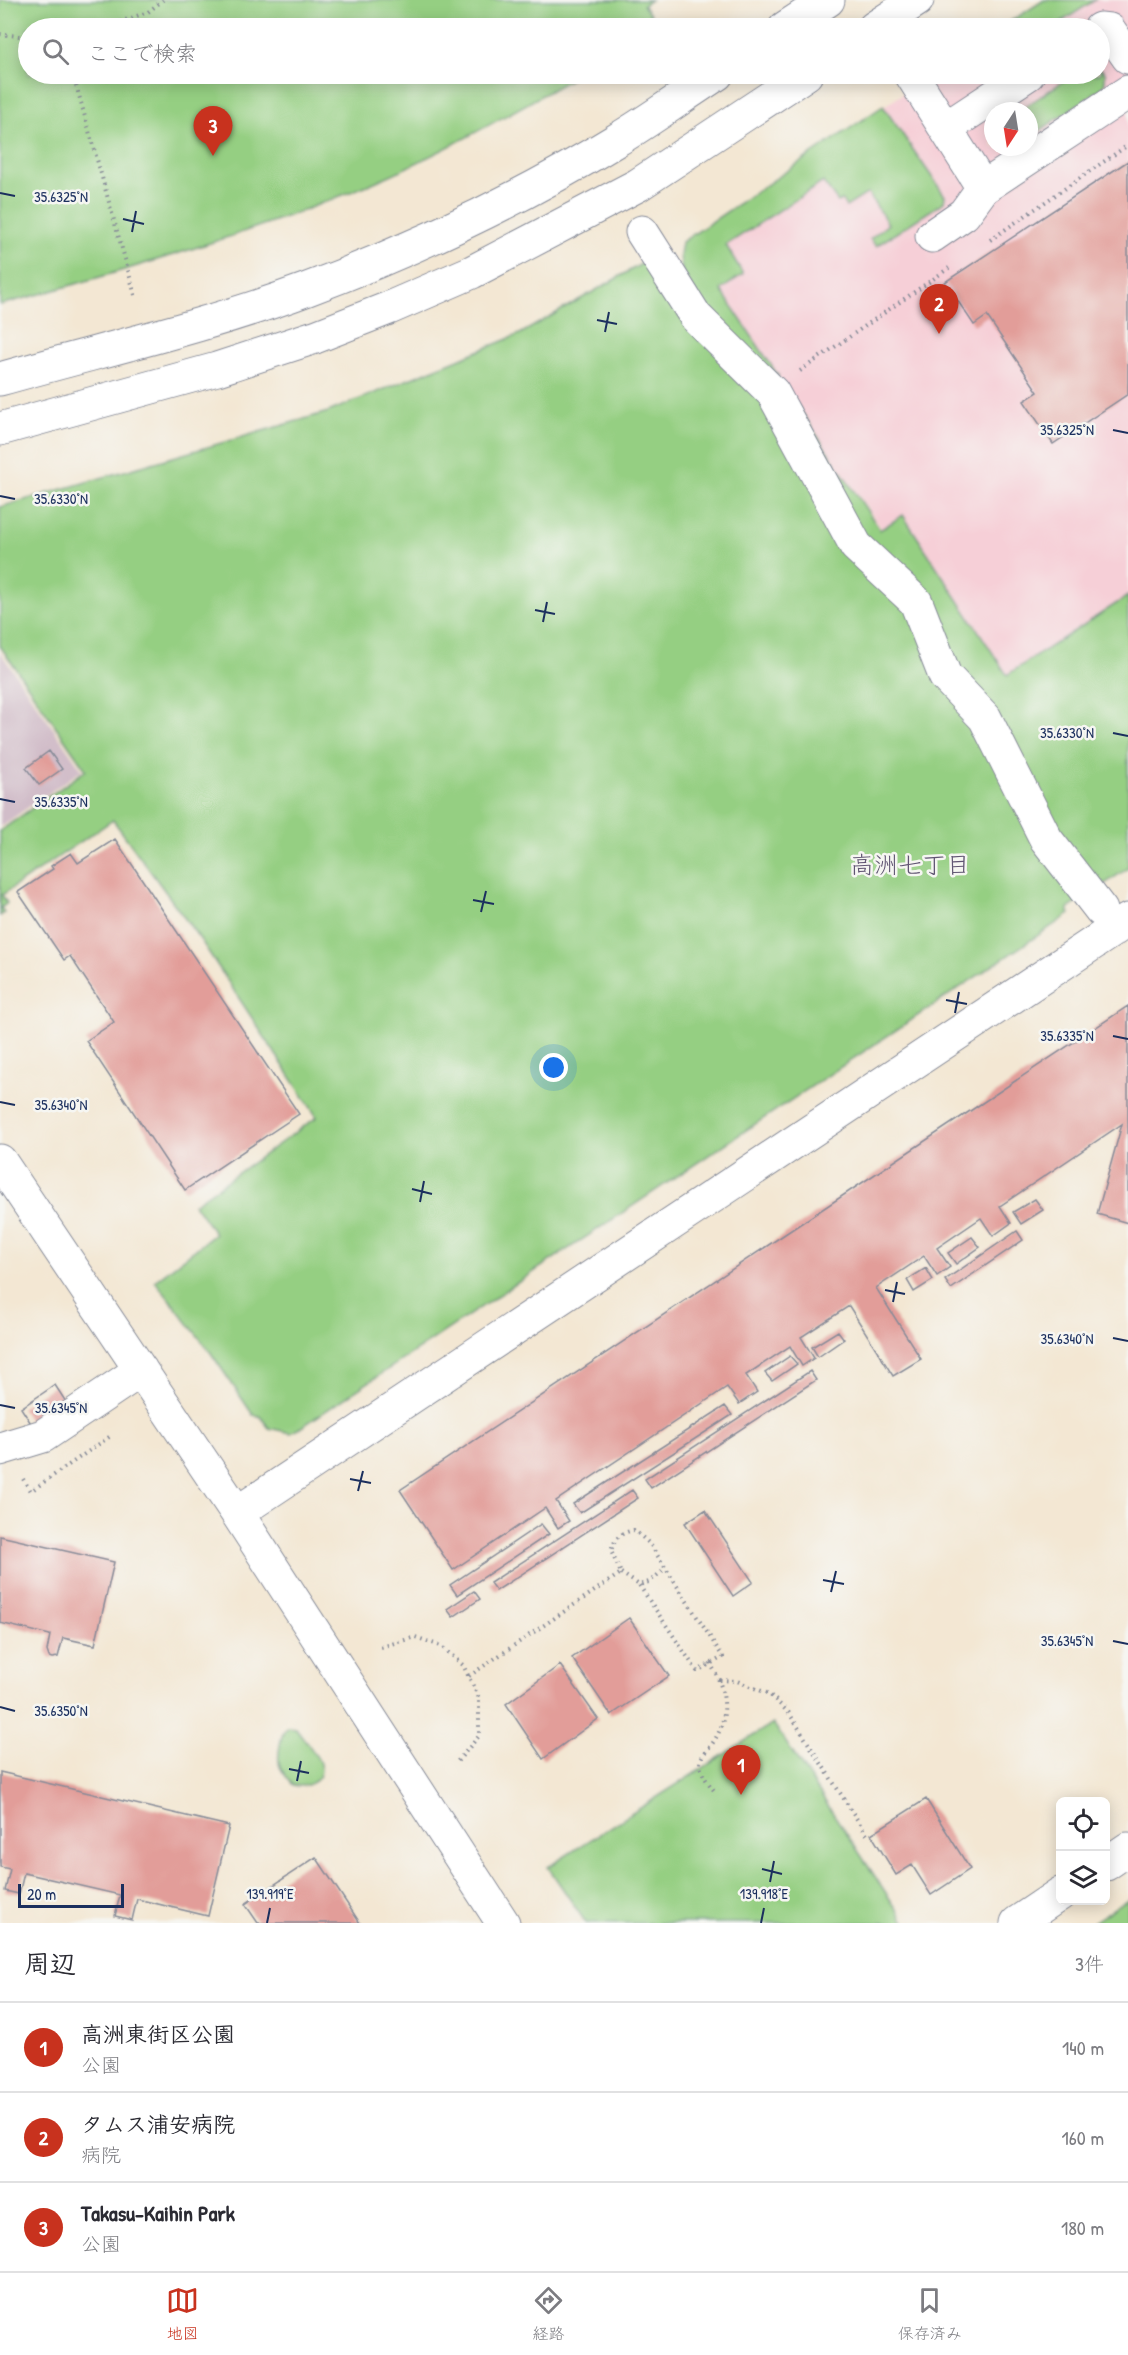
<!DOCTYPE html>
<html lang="ja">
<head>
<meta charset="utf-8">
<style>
	body { margin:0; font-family:"Patrick Hand","Klee One",sans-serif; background:#f2f2f3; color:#2b2b33 }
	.controls { position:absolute; right:18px; bottom:18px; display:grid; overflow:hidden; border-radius:9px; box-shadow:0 3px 15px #0003 }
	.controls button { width:54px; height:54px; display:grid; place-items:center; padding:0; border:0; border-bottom:2px solid #e1e1e2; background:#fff; color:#2b2b33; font:30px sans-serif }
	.compass { position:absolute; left:984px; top:102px; width:54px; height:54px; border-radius:50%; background:#fff; box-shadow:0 3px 15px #0003; rotate:192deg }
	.scale { position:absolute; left:18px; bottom:15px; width:106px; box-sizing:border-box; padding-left:6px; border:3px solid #1b2f5e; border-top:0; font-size:16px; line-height:21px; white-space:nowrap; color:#1b2f5e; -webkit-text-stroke:4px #f6f6f2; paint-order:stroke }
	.you { position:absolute; left:554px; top:1068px; width:21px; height:21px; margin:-15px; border:4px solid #fff; border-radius:50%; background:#1a73e8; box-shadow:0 0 0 9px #1a73e833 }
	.badge { display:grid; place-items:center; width:39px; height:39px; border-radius:50%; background:#c8321e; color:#fff; font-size:20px; font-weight:700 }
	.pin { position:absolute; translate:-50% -50px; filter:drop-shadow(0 2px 3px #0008) }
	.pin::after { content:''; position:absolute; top:32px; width:21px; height:18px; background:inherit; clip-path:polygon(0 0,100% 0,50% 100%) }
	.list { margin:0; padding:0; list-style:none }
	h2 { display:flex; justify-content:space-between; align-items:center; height:78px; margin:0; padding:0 24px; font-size:26px }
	h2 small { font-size:20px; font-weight:400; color:#7c7c81 }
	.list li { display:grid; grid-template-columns:39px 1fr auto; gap:18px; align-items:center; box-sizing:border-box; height:90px; padding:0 24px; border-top:2px solid #e1e1e2 }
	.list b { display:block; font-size:22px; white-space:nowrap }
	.list p { margin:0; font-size:20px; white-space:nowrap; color:#7c7c81 }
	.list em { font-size:20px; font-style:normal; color:#7c7c81 }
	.icon { flex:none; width:33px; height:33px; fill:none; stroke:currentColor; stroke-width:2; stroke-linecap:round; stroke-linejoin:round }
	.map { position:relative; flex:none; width:1128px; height:1923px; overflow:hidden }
	.search { position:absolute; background:#fff; box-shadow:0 3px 15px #0003; left:18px; right:18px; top:18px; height:66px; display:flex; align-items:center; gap:15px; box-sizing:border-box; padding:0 21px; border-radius:33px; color:#7c7c81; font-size:22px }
	.sheet { height:348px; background:#fff }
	nav { display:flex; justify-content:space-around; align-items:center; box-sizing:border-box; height:84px; border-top:2px solid #e1e1e2; background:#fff; font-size:16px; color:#7c7c81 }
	nav a { display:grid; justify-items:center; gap:3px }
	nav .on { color:#c8321e }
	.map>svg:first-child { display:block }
	.built { fill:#f6cfd7; fill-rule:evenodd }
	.industrial { fill:#d1bdc9 }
	.green { fill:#95cf82; stroke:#587f70; stroke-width:1.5 }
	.building { fill:#e29d99 }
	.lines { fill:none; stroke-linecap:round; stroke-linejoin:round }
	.minor-casing { stroke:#878b98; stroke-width:35 }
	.path { stroke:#878b98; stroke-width:4; stroke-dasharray:1.5 4.5; stroke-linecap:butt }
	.minor { stroke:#fff; stroke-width:33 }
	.ticks { fill:none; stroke:#1b2f5e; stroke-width:2 }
	.labels { text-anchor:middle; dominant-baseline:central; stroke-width:5; stroke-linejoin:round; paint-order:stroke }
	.neighbourhood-label { font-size:24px; fill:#615673; stroke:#f6f6f2 }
	.ticks-label { font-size:15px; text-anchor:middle; fill:#1b2f5e; stroke:#f6f6f2; stroke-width:5; stroke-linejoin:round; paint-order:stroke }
</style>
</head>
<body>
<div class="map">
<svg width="1128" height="1923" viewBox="0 0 1128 1923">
	<rect width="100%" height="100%" fill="#f6f6f2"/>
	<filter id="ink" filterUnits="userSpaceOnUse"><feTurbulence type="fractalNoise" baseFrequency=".0167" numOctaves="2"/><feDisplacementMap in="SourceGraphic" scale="12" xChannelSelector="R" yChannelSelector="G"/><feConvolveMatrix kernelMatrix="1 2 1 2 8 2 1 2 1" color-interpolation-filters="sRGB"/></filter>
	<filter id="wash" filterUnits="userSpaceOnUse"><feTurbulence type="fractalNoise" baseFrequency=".008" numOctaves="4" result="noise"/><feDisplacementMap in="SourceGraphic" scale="24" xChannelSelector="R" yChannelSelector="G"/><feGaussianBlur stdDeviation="1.35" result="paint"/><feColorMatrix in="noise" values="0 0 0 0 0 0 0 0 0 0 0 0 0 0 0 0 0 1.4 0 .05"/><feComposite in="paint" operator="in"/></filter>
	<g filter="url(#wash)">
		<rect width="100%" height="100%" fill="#f3e7d3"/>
		<path class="built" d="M1044 0H1128V602L993 692 684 240 932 74H1100V28H1000ZM993 111H1029V147H993Z"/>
		<path class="industrial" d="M0 652 82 770 0 827Z"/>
		<path class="green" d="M0 0H651L643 5 657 24 650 28H28V74H579C511 113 443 153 370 184 250 234 126 271 0 305Z
			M1044 0H1095L1052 28H1000Z
			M1100 68 1105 73V82L1102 88 1029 138V111H1019L1074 74H1100Z
			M939 74H984C969 83 952 90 939 74Z
			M883 106 945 196 944 202 876 246 870 239 888 224 868 193 846 207 842 200 838 202 823 182 726 245 743 274 721 290 779 377 714 324 682 272 680 255 682 242Z
			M643 263 785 387 880 530 903 515 1007 675 1128 596V868L1068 909 1070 914 303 1426 291 1433 269 1428 260 1416 253 1415 211 1353 155 1281 215 1234 194 1204 317 1117 202 942 113 820 2 895 7 903 1 908 4 913 0 916V831L86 770 0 646V507L328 412 520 334Z
			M773 1723 906 1923H586L548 1867Z
			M287 1727 296 1728C302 1737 318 1755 320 1764 325 1782 306 1788 293 1785 280 1769 276 1766 280 1745 281 1738 282 1733 287 1727Z
			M1128 1899V1923H1092Z"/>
		<g id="blocks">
			<path class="building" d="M1128 161V394L1053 444 1024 401 1038 392 987 316 974 325 945 282Z
				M49 751 62 769 39 785 26 768Z
				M115 839 299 1114 185 1190 86 1041 114 1022 70 956 64 960 18 892 53 869 51 866 71 853 78 863Z
				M1128 1006V1223L1097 1214 1122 1124 1000 1206 1011 1223 993 1236 981 1218 937 1248 950 1267 937 1276 924 1256 876 1288 921 1359 893 1376 849 1306 801 1337 814 1358 802 1366 790 1346 746 1375 757 1392 739 1404 727 1387 556 1501 569 1521 558 1528 545 1508 453 1570 400 1490Z
				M1035 1199 1043 1210 1021 1224 1013 1212Z
				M1017 1231 1023 1240 951 1289 945 1280Z
				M972 1237 980 1247 956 1264 948 1253Z
				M926 1268 933 1280 914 1292 907 1280Z
				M838 1331 844 1339 818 1357 812 1347Z
				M790 1356 797 1364 772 1381 765 1373Z
				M810 1371 816 1380 651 1488 645 1479Z
				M55 1385 66 1402 32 1425 21 1408Z
				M725 1406 732 1415 580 1513 573 1504Z
				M632 1490 638 1498 496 1591 490 1583Z
				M705 1510 753 1582 733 1596 685 1523Z
				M541 1524 549 1534 457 1595 450 1585Z
				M0 1536 114 1562 95 1645 63 1638 58 1657 52 1658 49 1657 47 1651 50 1635 0 1623Z
				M474 1591 480 1599 453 1617 447 1609Z
				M629 1618 669 1676 611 1715 572 1658Z
				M560 1665 598 1719 543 1759 506 1704Z
				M0 1772 229 1826 208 1916 137 1899 132 1920 115 1916 120 1895 24 1873 19 1894 5 1891 10 1869 0 1867Z
				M926 1799 970 1869 931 1895 912 1865 896 1875 871 1834Z
				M316 1857 360 1923H258L245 1904Z"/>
		</g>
	</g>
	<g filter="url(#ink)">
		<use href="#blocks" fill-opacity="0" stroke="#878b98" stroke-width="1.5"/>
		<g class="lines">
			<g class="minor-casing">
				<path id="minor" d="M785 28 828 0
					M874 28 917 0
					M1100 29 1109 30 1128 57
					M911 74 983 188 1128 92
					M946 128 1028 74
					M642 232 696 317 773 393 856 546 916 602 945 676 985 718 1046 839 1101 910
					M932 236 964 214 983 188
					M0 379C102 350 205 327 305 290 412 250 517 201 615 141 650 120 683 96 717 74
					M0 429 217 369 315 337 389 308 472 272 638 185 806 74
					M0 1161 237 1513 503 1923
					M0 1449 43 1436 141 1370
					M237 1513 1128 920
					M1106 1864 1128 1849
					M1017 1923 1060 1894"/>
			</g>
			<path class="path" d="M103 28 148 12 163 0
				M0 34 28 37
				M73 74 135 295
				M990 240 1128 145
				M800 371 949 268
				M23 1479 31 1491 112 1435
				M621 1573 639 1585 649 1582 665 1569
				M381 1647 415 1637 441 1646 463 1665 479 1698V1736L456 1763
				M710 1663C726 1689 731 1717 712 1744 708 1750 700 1756 700 1764 701 1775 710 1785 716 1793
				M469 1676 621 1573 611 1551C615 1538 620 1533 634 1530L650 1544 723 1657 697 1671 639 1585
				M720 1680 737 1681 769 1694 789 1713 867 1835"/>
			<use href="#minor" class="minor"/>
		</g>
	</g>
	<path class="ticks" d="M0 193 15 196M123 219 144 224M132 232 136 211M597 320 617 324M605 332 609 312M1113 430 1128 433M0 496 15 499M535 610 555 614M543 622 547 602M1113 733 1128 736M0 799 15 802M473 900 494 904M481 912 486 891M946 1000 967 1004M955 1013 959 992M1113 1036 1128 1039M0 1102 15 1105M412 1189 432 1194M420 1202 424 1181M885 1290 905 1294M893 1302 897 1282M1113 1338 1128 1341M0 1405 15 1408M350 1479 371 1483M358 1491 363 1471M823 1580 844 1584M831 1592 836 1571M1113 1641 1128 1644M0 1707 15 1711M289 1769 309 1773M297 1781 301 1761M762 1869 782 1874M770 1882 774 1861M267 1923 270 1908M761 1923 764 1908"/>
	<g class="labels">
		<g class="neighbourhood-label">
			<text x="910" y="864">高洲七丁目</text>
		</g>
	</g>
	<g class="ticks-label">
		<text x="61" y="202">35.6325°N</text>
		<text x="1067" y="435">35.6325°N</text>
		<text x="61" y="504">35.6330°N</text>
		<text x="1067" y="738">35.6330°N</text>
		<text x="61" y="807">35.6335°N</text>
		<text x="1067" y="1041">35.6335°N</text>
		<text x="61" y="1110">35.6340°N</text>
		<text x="1067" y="1344">35.6340°N</text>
		<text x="61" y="1413">35.6345°N</text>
		<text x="1067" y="1646">35.6345°N</text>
		<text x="61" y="1716">35.6350°N</text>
		<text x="270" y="1899">139.919°E</text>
		<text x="764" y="1899">139.918°E</text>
	</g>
</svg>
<div class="controls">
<button><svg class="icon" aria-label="locate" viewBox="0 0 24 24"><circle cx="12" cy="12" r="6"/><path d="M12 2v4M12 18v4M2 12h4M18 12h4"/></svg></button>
<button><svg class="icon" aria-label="layers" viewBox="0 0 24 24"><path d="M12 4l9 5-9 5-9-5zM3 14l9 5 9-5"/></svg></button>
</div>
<svg class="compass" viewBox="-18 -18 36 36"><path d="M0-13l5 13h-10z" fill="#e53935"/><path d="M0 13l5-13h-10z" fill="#7c7c81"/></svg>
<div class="scale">20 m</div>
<div class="you"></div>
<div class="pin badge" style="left:741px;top:1795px">1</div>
<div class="pin badge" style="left:939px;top:334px">2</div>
<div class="pin badge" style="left:213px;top:156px">3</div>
<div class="search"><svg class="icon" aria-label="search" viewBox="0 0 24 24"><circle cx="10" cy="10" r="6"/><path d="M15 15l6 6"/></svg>ここで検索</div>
</div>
<section class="sheet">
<h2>周辺<small>3件</small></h2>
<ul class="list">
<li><span class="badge">1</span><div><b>高洲東街区公園</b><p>公園</p></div><em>140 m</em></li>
<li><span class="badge">2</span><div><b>タムス浦安病院</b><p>病院</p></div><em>160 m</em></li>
<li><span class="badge">3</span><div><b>Takasu-Kaihin Park</b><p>公園</p></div><em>180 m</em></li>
</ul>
</section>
<nav>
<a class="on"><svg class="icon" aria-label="map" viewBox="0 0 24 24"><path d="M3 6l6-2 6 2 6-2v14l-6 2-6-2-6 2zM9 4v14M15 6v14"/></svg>地図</a>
<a><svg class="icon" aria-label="directions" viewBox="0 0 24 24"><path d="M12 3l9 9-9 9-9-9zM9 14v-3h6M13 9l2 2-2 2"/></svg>経路</a>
<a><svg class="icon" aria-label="saved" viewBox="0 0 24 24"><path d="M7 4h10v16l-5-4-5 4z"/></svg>保存済み</a>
</nav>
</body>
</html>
